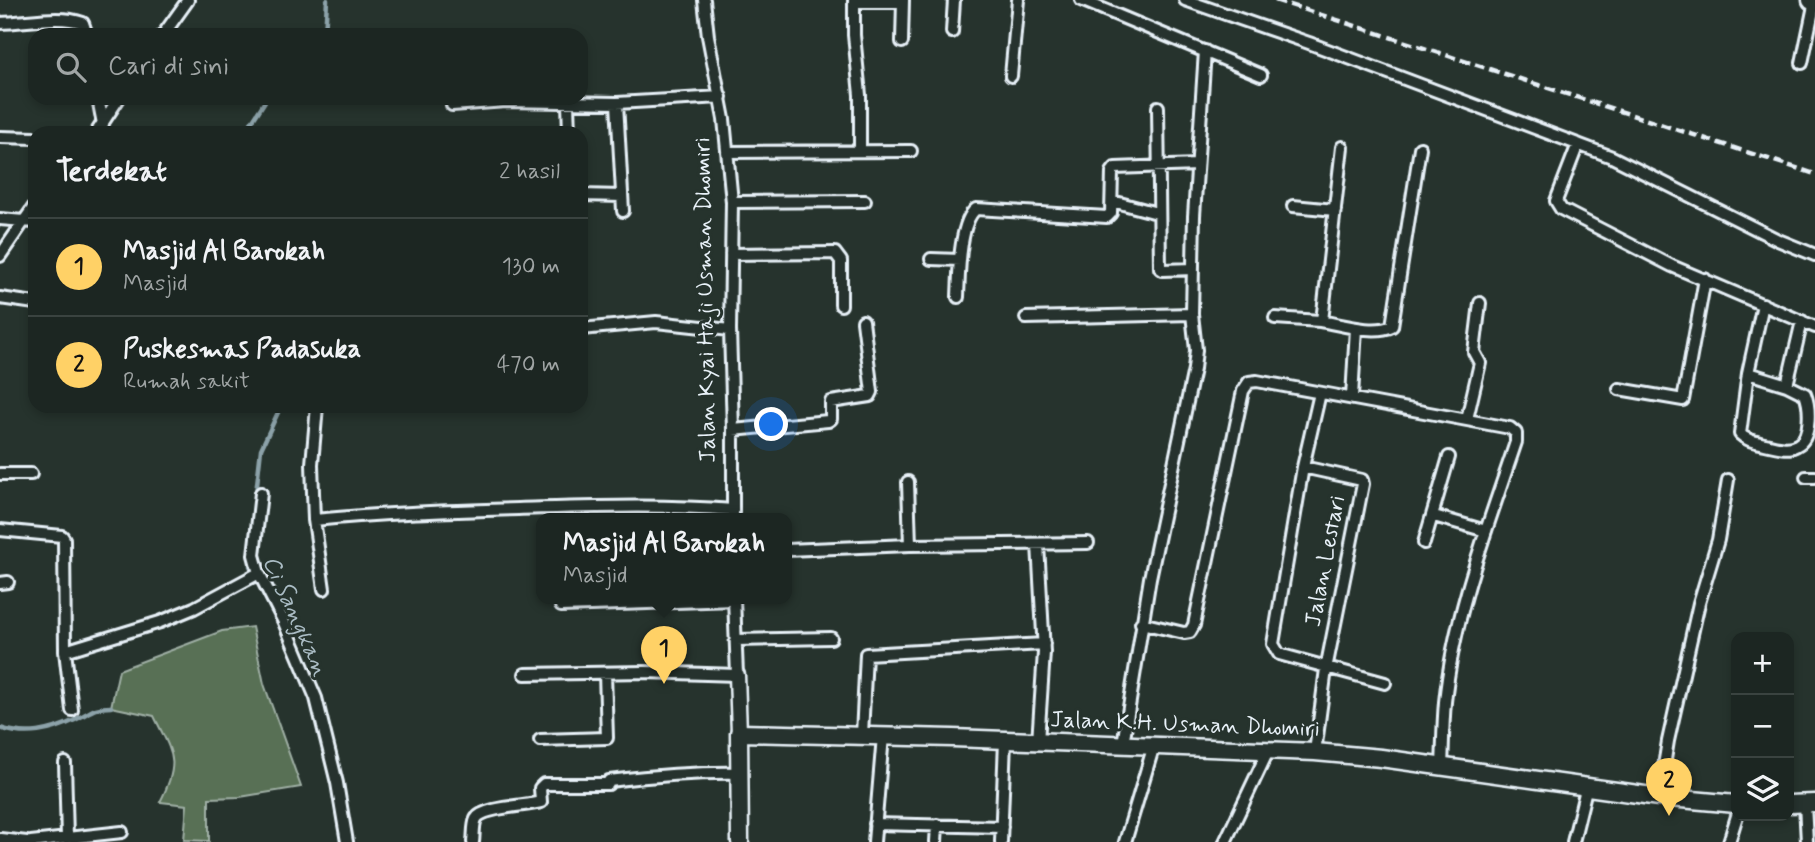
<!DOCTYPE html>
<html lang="id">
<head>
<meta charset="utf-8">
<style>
	body { margin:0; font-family:Mynerve,sans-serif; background:#29322f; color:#f1f3f6 }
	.controls { position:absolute; right:21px; bottom:21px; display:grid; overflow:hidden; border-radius:14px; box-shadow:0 4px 10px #0003 }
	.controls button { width:63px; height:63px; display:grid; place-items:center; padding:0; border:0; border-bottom:2px solid #3a4340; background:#1c2622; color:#f1f3f6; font:35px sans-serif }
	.you { position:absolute; left:772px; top:425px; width:24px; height:24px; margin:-18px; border:5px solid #fff; border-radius:50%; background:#1a73e8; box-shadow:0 0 0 10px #1a73e833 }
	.badge { display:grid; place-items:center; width:46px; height:46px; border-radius:50%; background:#ffd166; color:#111; font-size:23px; font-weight:700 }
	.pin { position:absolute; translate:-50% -58px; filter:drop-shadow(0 2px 4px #0008) }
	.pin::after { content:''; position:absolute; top:37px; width:24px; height:21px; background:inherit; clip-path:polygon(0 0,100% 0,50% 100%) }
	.popup { position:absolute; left:536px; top:513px; width:256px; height:91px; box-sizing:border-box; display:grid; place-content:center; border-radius:14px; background:#1c2622; filter:drop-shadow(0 2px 5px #0005); font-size:23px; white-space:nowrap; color:#a0a5a5 }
	.popup b { font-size:26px; color:#f1f3f6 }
	.popup::after { content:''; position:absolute; left:50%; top:100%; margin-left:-14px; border:14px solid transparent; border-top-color:#1c2622 }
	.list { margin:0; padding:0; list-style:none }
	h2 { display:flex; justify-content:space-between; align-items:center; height:91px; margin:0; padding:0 28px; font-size:30px }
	h2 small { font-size:23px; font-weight:400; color:#a0a5a5 }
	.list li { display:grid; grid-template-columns:46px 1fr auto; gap:21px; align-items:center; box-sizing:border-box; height:98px; padding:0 28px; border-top:2px solid #3a4340 }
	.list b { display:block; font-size:26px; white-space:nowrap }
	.list p { margin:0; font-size:23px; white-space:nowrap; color:#a0a5a5 }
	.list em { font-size:23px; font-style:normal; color:#a0a5a5 }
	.icon { flex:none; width:38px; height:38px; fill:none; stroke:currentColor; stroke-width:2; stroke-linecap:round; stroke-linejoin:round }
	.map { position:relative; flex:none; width:1815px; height:842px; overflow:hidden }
	.search { position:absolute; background:#1c2622; box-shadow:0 4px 10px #0003; left:28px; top:28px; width:560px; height:77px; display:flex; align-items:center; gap:18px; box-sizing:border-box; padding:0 24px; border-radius:21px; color:#a0a5a5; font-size:26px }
	.panel { position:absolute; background:#1c2622; box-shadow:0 4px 10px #0003; left:28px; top:126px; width:560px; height:287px; border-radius:21px }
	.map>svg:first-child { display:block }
	.green { fill:#587054; stroke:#a0b0a6; stroke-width:2 }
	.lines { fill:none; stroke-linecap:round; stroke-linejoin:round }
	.stream { stroke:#8ca2a9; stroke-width:4.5 }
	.minor-casing { stroke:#e8f1f8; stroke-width:16 }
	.tertiary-casing { stroke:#e8f1f8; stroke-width:19 }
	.secondary-casing { stroke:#e8f1f8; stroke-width:21 }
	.primary-casing { stroke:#e8f1f8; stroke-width:23 }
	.minor { stroke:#26332d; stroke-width:10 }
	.tertiary { stroke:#26332d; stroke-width:14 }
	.secondary { stroke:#26332d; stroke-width:16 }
	.primary { stroke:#26332d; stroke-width:18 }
	.rail { stroke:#e8f1f8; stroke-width:4.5; stroke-dasharray:10 5; stroke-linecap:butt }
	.labels { text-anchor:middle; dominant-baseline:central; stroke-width:6; stroke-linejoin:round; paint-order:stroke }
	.street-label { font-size:23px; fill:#e8f1f8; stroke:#26332d }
	.water-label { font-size:24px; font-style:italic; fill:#aabcc4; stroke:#26332d }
</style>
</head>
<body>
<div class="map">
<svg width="1815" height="842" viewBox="0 0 1815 842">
	<rect width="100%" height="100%" fill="#26332d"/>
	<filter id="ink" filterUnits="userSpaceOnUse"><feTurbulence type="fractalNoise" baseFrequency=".0143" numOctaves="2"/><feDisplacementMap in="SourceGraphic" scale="14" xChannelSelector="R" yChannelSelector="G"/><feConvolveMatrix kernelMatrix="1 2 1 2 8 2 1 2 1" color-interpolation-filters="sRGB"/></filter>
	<g filter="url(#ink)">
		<path class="green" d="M252 627 264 684 301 787 240 797 209 798V841L184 840 187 805 160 802C181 761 173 755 154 716L111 707 119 670 222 631Z"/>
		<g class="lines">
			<path class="stream" d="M325 35 327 0
				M249 133 251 123 267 98
				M255 502 261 449 281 406
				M251 535 250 566 255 574
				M0 728C27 737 50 732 75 720 91 712 93 707 111 707"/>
			<g class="minor-casing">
				<path id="minor" d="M704 0 708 36 724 119 732 202 730 330 733 430V518
					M854 0V35L860 95V151
					M1081 0 1261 75
					M1185 0 1309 43 1612 157 1778 240 1815 255
					M854 2H903
					M0 23C26 23 58 14 83 23L87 35
					M952 32 954 0
					M163 35 188 0
					M902 42 903 0
					M1802 63 1815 1
					M1011 76 1018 0
					M98 98 103 124
					M568 103 569 133
					M617 103 623 211
					M452 105 506 101 617 103 721 97
					M1158 107 1160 268 1163 270 1193 269
					M96 133 119 98
					M0 137 35 138
					M1578 144 1556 201 1561 209 1672 266 1815 327
					M727 152 911 151
					M581 195 622 196
					M1112 201 1157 213
					M732 202 865 201
					M1293 206 1335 210
					M0 219 24 221 35 205
					M731 254 835 253 841 261V305
					M0 256 24 221 35 222
					M931 259 960 260
					M958 297C959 276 959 222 976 209L1107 217 1111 213 1112 172 1115 168 1197 165
					M0 298 35 303
					M1026 318 1192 314
					M1275 318C1290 319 1305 320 1320 321 1340 324 1374 335 1392 326L1420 148
					M1322 321 1342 147
					M581 329 656 322 730 330
					M1748 373 1787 385 1805 394C1810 406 1812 438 1797 445 1788 451 1775 446 1765 444 1756 442 1747 441 1740 434L1748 373 1763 304
					M1787 385 1802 321
					M1619 389 1683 400 1705 279
					M1320 393 1303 467 1273 644 1279 654 1385 683
					M1352 397 1356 328
					M317 406 312 464 314 520 324 589
					M1467 419 1480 363 1474 352 1480 303
					M733 430 828 421 831 419V402L870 396 872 392 863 321
					M1303 467 1362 480 1363 484 1326 669 1315 752
					M0 474H31
					M1806 477H1815
					M908 482 910 545
					M261 493 254 555 259 573 283 620 316 698 337 783 347 842
					M1434 516 1486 531
					M314 520C382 513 449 511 518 509 590 507 661 504 733 510
					M0 530 62 536 64 539 65 651 72 710
					M1424 543 1449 457
					M1038 544 1044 652 1038 742
					M786 550 910 545 1088 543
					M0 583 8 582
					M561 606 734 600
					M1141 623 1184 633 1190 632 1194 625 1243 391 1249 382 1257 381 1510 428 1516 433V442C1488 526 1454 613 1445 702 1443 724 1443 745 1442 767
					M736 640 831 638
					M65 651 160 622 194 608 259 573
					M525 674 645 672 737 675 734 598
					M862 735 866 654 1044 644
					M540 740 607 738 605 673
					M1123 744 1150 578 1194 369 1196 350 1192 314 1194 216 1205 51
					M65 763 67 838
					M1659 797 1668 741 1699 603 1718 540 1728 480
					M1805 804 1807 842
					M875 824 1002 827
					M0 839 27 842
					M31 842 122 832
					M473 842C474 836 473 825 476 819 482 807 528 806 541 802L540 788 544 784H608L609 781C653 776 696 772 739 773
					M874 842 883 736
					M936 842 937 825
					M1001 842 1005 741
					M1125 842 1154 745
					M1225 842 1269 749
					M1573 842 1587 785
					M1729 842 1737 816"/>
			</g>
			<g class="tertiary-casing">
				<path id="tertiary" d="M737 675 739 733"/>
			</g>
			<g class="secondary-casing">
				<path id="secondary" d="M1789 804 1815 803
					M740 842 739 733 953 738 1315 752 1381 758 1659 797 1736 804"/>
			</g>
			<g class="primary-casing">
				<path id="primary" d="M1812 0 1815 1"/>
			</g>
			<use href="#minor" class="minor"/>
			<use href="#tertiary" class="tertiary"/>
			<use href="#secondary" class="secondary"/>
			<use href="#primary" class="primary"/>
			<path class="rail" d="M1275 0 1815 174"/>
		</g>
	</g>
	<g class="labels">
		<g class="street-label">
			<text transform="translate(706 300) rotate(-91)">Jalan Kyai Haji Usman Dhomiri</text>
			<text transform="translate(1326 561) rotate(-79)">Jalan Lestari</text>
			<text transform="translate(1185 725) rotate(2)">Jalan K.H. Usman Dhomiri</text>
		</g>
		<g class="water-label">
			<text transform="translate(295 616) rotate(66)">Ci Sangkan</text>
		</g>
	</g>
</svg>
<div class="controls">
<button>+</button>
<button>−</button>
<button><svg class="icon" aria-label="layers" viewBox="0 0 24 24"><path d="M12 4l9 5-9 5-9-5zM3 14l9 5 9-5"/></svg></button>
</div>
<div class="you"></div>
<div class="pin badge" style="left:664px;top:684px">1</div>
<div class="popup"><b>Masjid Al Barokah</b>Masjid</div>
<div class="pin badge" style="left:1669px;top:816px">2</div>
<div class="search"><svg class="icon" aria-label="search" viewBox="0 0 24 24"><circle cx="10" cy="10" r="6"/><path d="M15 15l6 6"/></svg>Cari di sini</div>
<section class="panel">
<h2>Terdekat<small>2 hasil</small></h2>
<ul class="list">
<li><span class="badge">1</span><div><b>Masjid Al Barokah</b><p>Masjid</p></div><em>130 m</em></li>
<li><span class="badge">2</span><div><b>Puskesmas Padasuka</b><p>Rumah sakit</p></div><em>470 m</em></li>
</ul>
</section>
</div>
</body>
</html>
